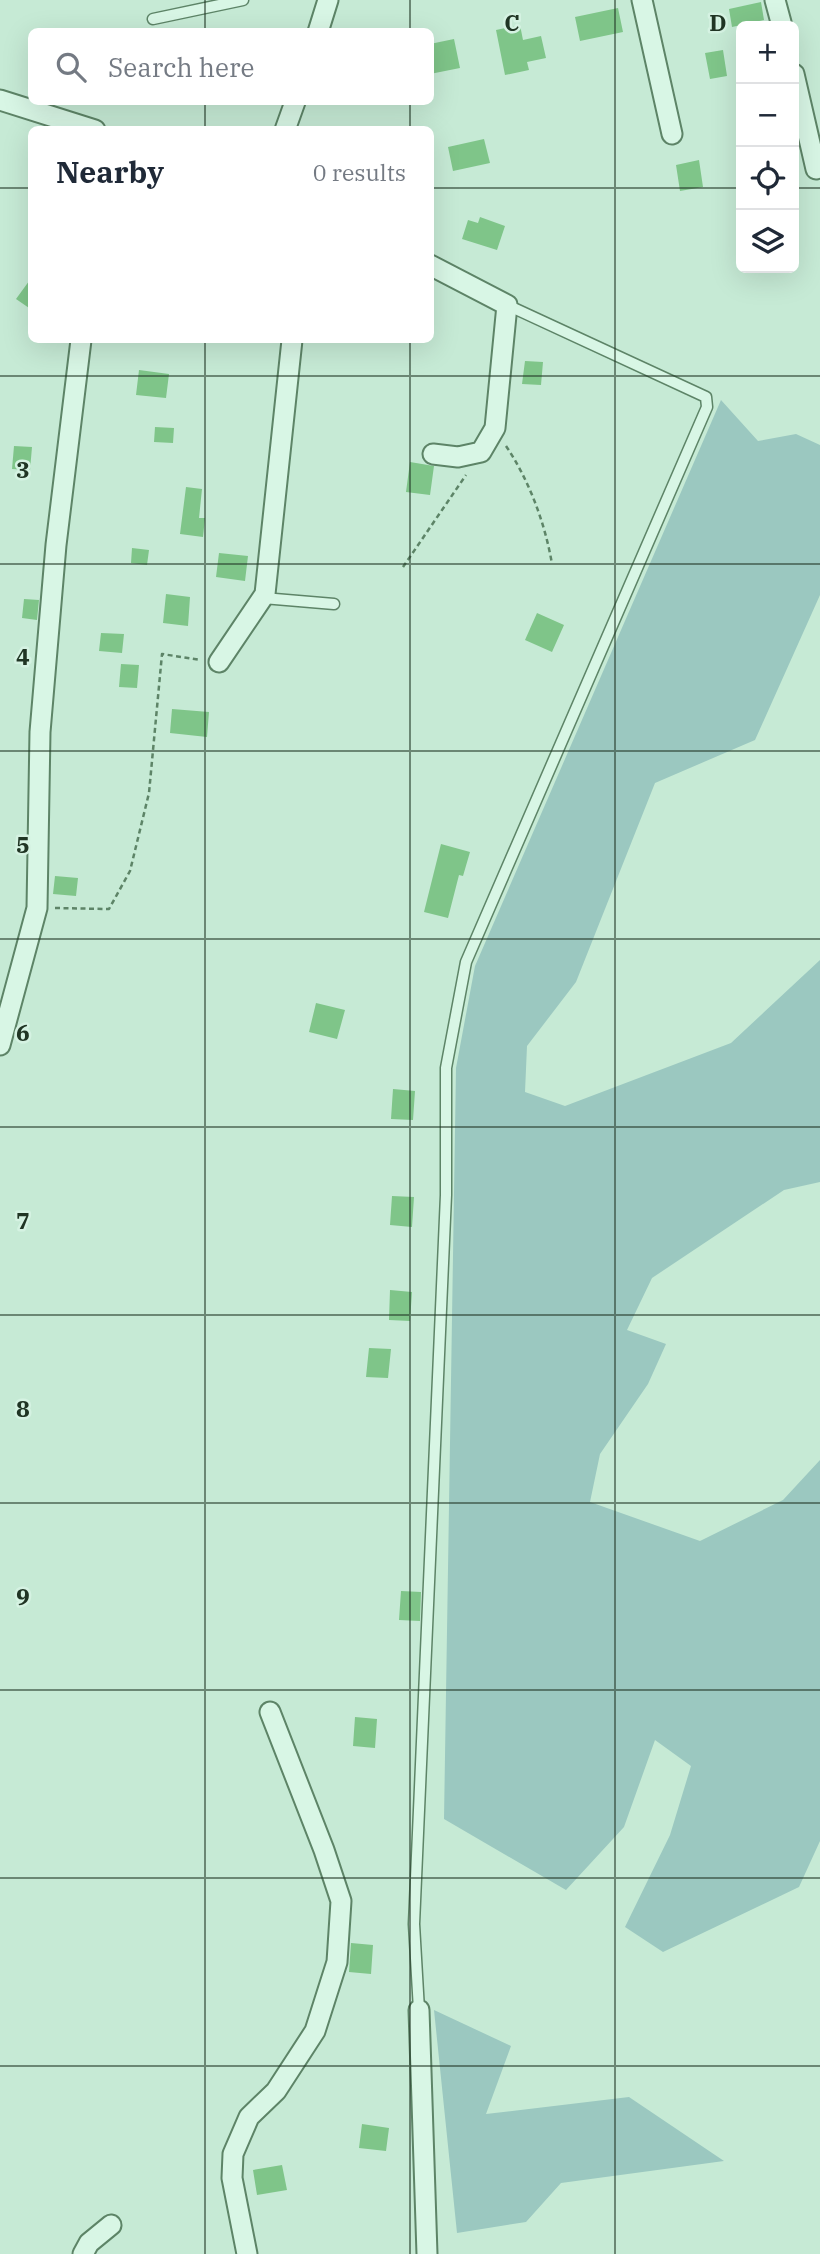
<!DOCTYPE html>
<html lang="en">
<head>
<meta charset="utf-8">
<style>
	body { margin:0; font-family:"IBM Plex Serif",serif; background:#f2f2f3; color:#1f2937 }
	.controls { position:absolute; right:21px; top:21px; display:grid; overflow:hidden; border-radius:10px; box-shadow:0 7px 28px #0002 }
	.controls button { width:63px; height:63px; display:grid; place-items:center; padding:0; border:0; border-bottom:2px solid #e0e1e3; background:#fff; color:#1f2937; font:35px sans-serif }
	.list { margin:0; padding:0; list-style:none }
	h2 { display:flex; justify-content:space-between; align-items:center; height:91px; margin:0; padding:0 28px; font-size:30px }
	h2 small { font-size:23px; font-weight:400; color:#747a83 }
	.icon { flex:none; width:38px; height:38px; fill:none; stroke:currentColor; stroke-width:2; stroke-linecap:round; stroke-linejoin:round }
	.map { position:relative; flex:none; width:820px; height:2254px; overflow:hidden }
	.search { position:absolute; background:#fff; box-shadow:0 7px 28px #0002; left:28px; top:28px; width:406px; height:77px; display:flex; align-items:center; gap:18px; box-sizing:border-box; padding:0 24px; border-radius:10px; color:#747a83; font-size:26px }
	.panel { position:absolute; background:#fff; box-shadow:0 7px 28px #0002; left:28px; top:126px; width:406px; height:217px; border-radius:10px }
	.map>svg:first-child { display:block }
	.green { fill:#9bc8c0 }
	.building { fill:#7fc589 }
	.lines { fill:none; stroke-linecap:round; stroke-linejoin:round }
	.service-casing { stroke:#5d8467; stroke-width:13 }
	.minor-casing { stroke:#5d8467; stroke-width:23 }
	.path { stroke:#5d8467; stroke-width:2.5; stroke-dasharray:5 3.5; stroke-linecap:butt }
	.service { stroke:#d8f6e5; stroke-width:10 }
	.minor { stroke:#d8f6e5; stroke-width:19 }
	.grid { fill:none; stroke:#203524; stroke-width:2; stroke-opacity:0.55 }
	.grid-label { font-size:23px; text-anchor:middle; font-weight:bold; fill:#203524; stroke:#d5f2e2; stroke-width:5; stroke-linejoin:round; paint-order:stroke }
</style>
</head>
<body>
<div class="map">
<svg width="820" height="2254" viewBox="0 0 820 2254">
	<rect width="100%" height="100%" fill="#c6ead5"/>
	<path class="green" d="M721 400 758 441 796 434 820 445V595L755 740 655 783 576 982 527 1046 525 1092 565 1106 731 1043 820 960V1182L784 1190 652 1278 627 1330 666 1344 648 1384 600 1454 590 1502 700 1541 783 1500 820 1460V1841L799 1887 663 1952 625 1927 670 1835 691 1766 655 1740 624 1827 566 1890 444 1819 456 1068 475 966Z
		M434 2010 511 2046 486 2114 629 2097 724 2161 561 2183 526 2222 457 2233Z"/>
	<path class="building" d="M761 2 764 20 732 27 729 9Z
		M618 8 623 32 580 41 575 17Z
		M520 25 523 40 541 36 546 58 527 62 529 70 505 75 496 30Z
		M454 39 460 68 430 74V44Z
		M723 50 727 76 710 79 705 53Z
		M484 139 490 163 453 171 448 147Z
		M699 160 703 187 680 191 676 165Z
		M480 217 505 226 497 250 462 239 468 220 478 223Z
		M32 277V310L16 299Z
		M525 361 543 362 541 385 522 384Z
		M139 370 169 374 166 398 136 395Z
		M155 427 174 428 173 443 154 442Z
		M14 446 32 447 30 470 12 469Z
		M410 462 434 466 430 495 406 492Z
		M186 487 202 489 199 518H205L203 537 180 534Z
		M132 548 149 550 147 565 131 563Z
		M219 553 248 556 245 581 216 577Z
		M166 594 190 597 188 626 163 623Z
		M24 599 39 600 37 620 22 618Z
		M537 613 564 625 552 652 525 640Z
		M101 633 124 634 122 653 99 651Z
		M121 664 139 665 137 688 119 687Z
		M172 709 209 712 207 737 170 733Z
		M441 844 470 852 463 876 459 875 448 918 424 912Z
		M55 876 78 878 76 896 53 894Z
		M316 1003 345 1010 337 1039 309 1032Z
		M393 1089 415 1091 413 1120 391 1119Z
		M392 1196 414 1197 412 1227 390 1225Z
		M390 1290 412 1292 410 1321 389 1320Z
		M369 1348 391 1349 388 1378 366 1377Z
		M401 1591 421 1592 420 1621 399 1620Z
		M355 1717 377 1719 375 1748 353 1746Z
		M351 1943 373 1945 371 1974 349 1972Z
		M362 2124 389 2128 386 2151 359 2148Z
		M282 2165 287 2190 257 2195 253 2170Z"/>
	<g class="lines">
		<g class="service-casing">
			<path id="service" d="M153 19 243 0
				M263 598 334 604
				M419 2010 414 1924 446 1195V1068L466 962 707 407 706 397 507 305"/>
		</g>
		<g class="minor-casing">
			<path id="minor" d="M642 0 672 134
				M775 0 782 26
				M318 32 328 0
				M794 74 816 169
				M0 100 95 130
				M285 130 295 102
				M430 265 507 305 495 428 481 452 458 457 433 454
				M219 662 265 594 292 340
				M0 1045 37 908 40 732 56 545 81 340
				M419 2010 427 2254
				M83 2254 89 2243 111 2225
				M247 2254 232 2178 233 2154 249 2117 276 2091 315 2031 337 1962 341 1901 324 1850 270 1712"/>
		</g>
		<path class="path" d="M506 446C529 480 545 523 552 564
			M403 567 466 475
			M55 908 109 909 130 871 149 793 162 654 201 660"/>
		<use href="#service" class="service"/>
		<use href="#minor" class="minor"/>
	</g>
	<path class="grid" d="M205 0V32M410 0V32M615 0V2254M205 102V130M410 102V130M0 188H32M430 188H741M794 188H820M205 340V2254M410 340V2254M0 376H820M0 564H820M0 751H820M0 939H820M0 1127H820M0 1315H820M0 1503H820M0 1690H820M0 1878H820M0 2066H820"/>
	<g class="grid-label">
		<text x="512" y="31">C</text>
		<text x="718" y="31">D</text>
		<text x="23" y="478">3</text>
		<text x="23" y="665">4</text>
		<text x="23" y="853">5</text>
		<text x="23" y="1041">6</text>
		<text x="23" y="1229">7</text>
		<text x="23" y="1417">8</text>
		<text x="23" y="1605">9</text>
	</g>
</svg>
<div class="controls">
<button>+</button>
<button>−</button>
<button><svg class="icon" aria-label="locate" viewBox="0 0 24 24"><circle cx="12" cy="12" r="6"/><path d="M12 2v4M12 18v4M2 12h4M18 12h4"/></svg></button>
<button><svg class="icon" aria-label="layers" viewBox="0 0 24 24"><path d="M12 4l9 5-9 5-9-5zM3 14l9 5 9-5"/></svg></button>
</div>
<div class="search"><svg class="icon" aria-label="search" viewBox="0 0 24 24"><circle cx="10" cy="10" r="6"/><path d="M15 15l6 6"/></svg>Search here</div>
<section class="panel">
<h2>Nearby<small>0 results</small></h2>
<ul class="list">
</ul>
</section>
</div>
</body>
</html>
